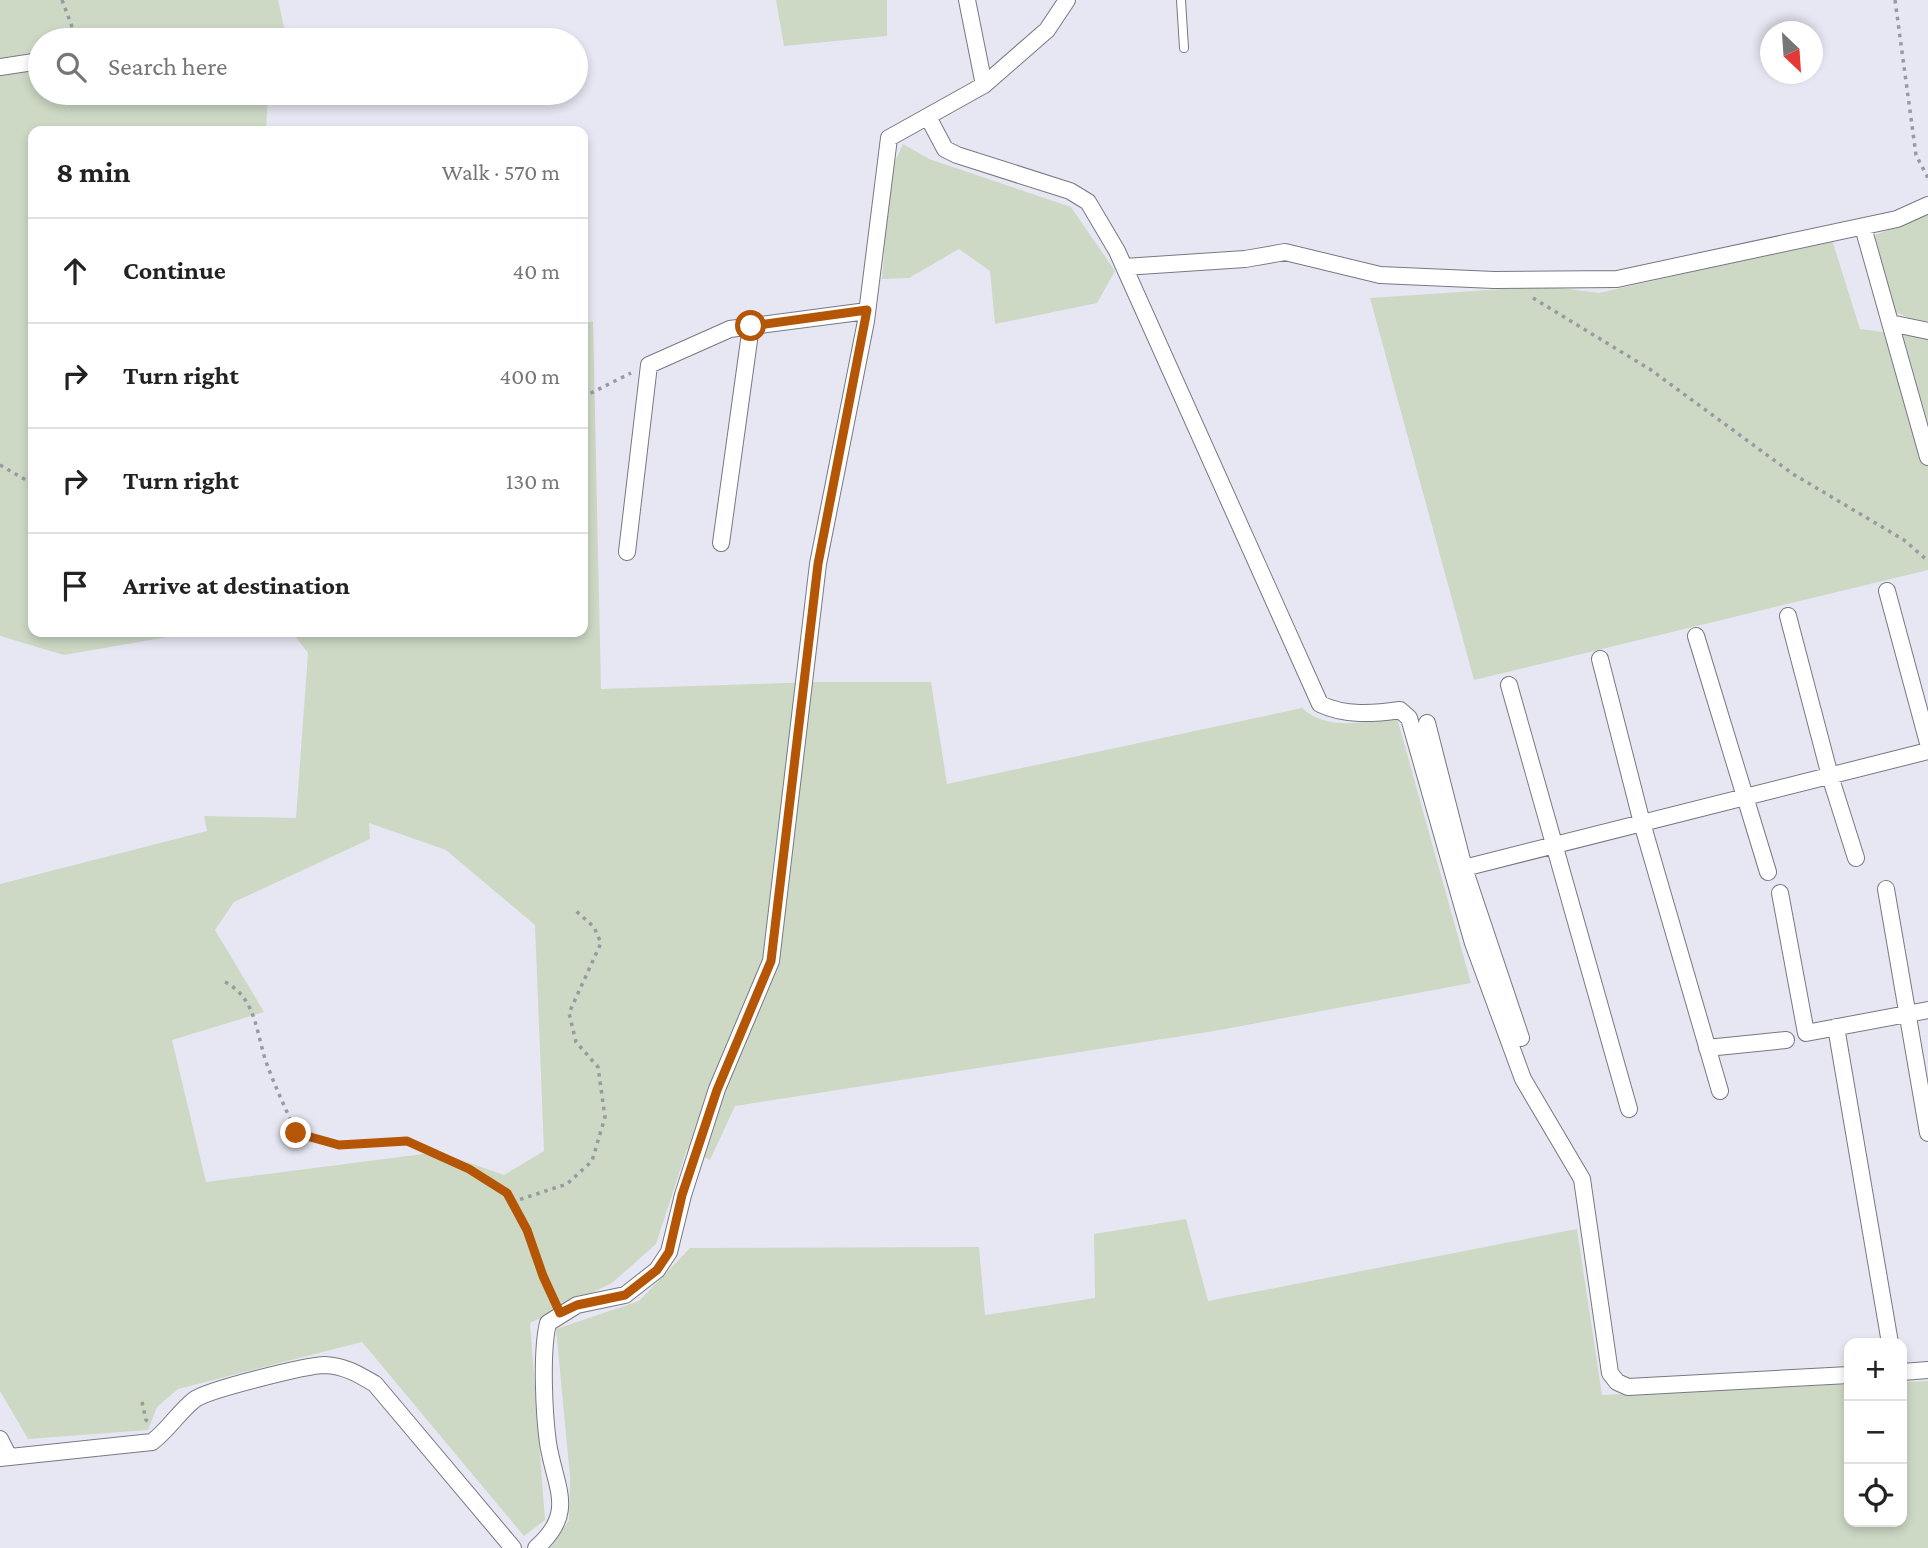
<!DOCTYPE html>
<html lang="en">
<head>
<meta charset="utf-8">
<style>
	body { margin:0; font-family:"Crimson Pro",serif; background:#f2f2f2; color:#222 }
	.controls { position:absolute; right:21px; bottom:21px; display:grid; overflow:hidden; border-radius:14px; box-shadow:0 4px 10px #0003 }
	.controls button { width:63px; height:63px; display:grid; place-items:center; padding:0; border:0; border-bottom:2px solid #e0e0e0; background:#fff; color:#222; font:35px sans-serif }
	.compass { position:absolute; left:1760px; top:21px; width:63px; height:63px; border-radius:50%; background:#fff; box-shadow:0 4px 10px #0003; rotate:155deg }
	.stop { position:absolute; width:21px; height:21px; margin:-16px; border:5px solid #b45606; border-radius:50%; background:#fff }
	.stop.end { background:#b45606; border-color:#fff; box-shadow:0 2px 7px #0008 }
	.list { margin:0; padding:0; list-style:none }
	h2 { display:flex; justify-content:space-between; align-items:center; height:91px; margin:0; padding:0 28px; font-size:30px }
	h2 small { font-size:23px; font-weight:400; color:#767676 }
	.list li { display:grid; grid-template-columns:46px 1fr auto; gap:21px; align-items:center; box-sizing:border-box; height:105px; padding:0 28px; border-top:2px solid #e0e0e0 }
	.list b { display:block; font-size:26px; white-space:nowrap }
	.list em { font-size:23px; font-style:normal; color:#767676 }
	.icon { flex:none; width:38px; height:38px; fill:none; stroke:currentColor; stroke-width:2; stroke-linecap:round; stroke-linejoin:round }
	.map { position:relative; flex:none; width:1928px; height:1548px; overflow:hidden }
	.search { position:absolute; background:#fff; box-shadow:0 4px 10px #0003; left:28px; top:28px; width:560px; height:77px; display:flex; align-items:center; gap:18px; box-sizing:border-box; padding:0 24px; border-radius:38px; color:#767676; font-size:26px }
	.panel { position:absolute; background:#fff; box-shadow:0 4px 10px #0003; left:28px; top:126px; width:560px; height:511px; border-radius:14px }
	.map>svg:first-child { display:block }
	.green { fill:#cdd9c5; fill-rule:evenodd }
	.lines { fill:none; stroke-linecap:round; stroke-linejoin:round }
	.lane-casing { stroke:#787882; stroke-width:10 }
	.street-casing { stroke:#787882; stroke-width:18 }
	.path { stroke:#9999a1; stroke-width:3.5; stroke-dasharray:3.5 5; stroke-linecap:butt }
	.lane { stroke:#fff; stroke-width:8 }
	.street { stroke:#fff; stroke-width:16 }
	.route { stroke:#b45606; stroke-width:9 }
</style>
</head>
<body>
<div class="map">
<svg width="1928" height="1548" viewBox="0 0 1928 1548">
	<rect width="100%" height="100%" fill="#e7e7f3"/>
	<path class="green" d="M0 0H278L287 40H40V93H268L266 131H33V632H197L64 655 0 636Z
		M776 0H887V36L784 46Z
		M903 144 929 159 1071 207 1115 271 1097 303 995 324 990 271 959 249 909 278 882 279 890 173Z
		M1928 215V321H1916L1893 311 1875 235Z
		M1832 240 1860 329 1928 338V570L1474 680 1370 298 1547 286 1599 293Z
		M593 321 601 689 816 682H931L947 784 1302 708C1328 732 1365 721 1397 718L1471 983 1214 1031 735 1106 710 1160 687 1149 656 1244 612 1283 530 1323 545 1520 524 1536 362 1342 178 1389 157 1407 148 1430 28 1439 0 1391V884L207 831 204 816 296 818 308 653 292 632H583V324ZM369 823 446 850 535 925 544 1151 504 1175 439 1152 206 1182 172 1040 264 1012 215 930 234 902 370 839Z
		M1186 1219 1208 1301 1577 1229 1602 1395 1849 1384V1522H1902V1382L1928 1381V1548H550L569 1520 570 1477 556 1329 639 1301 690 1248 979 1247 985 1315 1095 1298 1094 1234Z"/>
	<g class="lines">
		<g class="lane-casing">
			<path id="lane" d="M1181 0 1184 48"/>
		</g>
		<g class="street-casing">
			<path id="street" d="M967 0 984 85
				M0 67 40 61
				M928 117 945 149 957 155 1070 191 1088 202 1117 251 1320 704C1345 716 1373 714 1400 710L1409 718 1473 943 1523 1079 1582 1179 1610 1373 1617 1382 1628 1387 1849 1375
				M1863 227 1928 457
				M1124 267 1245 259 1285 252 1380 275 1494 280 1617 279 1897 219 1928 205
				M1890 323 1928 331
				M721 543 751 326
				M627 552 649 365 730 329 867 311
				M1887 591 1928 743
				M1788 616 1830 776 1856 858
				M1696 636 1768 872
				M1600 659 1642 823 1720 1091
				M1509 685 1629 1109
				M1427 723 1464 868 1521 1038
				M1464 868 1928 751
				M1886 889 1928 1133
				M1780 893 1806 1033 1928 1010
				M1836 1027 1890 1343
				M1707 1048 1786 1040
				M1902 1372 1928 1370
				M0 1439 9 1457
				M0 1458 152 1442C168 1430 178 1413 194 1400 206 1390 308 1365 325 1365 345 1366 358 1374 375 1384L513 1548
				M536 1548C577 1512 555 1488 548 1443 544 1413 541 1352 548 1323L577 1305 625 1295 657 1270 669 1252 683 1195 717 1089 771 961 818 564 866 321 889 138 984 85 1047 30 1067 0"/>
		</g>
		<path class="path" d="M62 0 77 40
			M1895 0 1916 155 1928 178
			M1533 298 1651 370 1793 474 1904 540 1928 561
			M583 397 631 373
			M0 465 33 484
			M225 982C258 999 256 1037 268 1067 276 1089 287 1111 296 1133L339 1145 407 1141 469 1169 507 1193 527 1230 555 1302
			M512 1202 567 1184 592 1161 605 1117 598 1067 576 1042 569 1013 601 943 594 927 575 910
			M142 1402 146 1420 151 1424"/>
		<use href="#lane" class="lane"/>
		<use href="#street" class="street"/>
	</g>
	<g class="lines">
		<path class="route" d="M296 1133 339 1145 407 1141 469 1169 507 1193 527 1230 543 1276 560 1313 577 1305 625 1295 657 1270 669 1252 682 1195 717 1090 771 961 818 564 867 310 751 326"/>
	</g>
</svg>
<div class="controls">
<button>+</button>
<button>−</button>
<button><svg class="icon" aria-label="locate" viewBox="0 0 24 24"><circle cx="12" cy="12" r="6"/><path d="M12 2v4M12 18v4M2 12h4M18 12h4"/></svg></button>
</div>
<svg class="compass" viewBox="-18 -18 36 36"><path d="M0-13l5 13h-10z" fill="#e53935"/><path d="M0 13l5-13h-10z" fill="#767676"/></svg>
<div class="stop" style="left:751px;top:326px"></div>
<div class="stop end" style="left:296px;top:1133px"></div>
<div class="search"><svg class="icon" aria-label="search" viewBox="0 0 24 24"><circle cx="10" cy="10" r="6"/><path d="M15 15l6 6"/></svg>Search here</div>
<section class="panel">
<h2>8 min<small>Walk · 570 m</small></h2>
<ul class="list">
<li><svg class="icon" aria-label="ahead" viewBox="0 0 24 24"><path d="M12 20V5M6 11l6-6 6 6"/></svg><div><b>Continue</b></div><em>40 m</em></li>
<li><svg class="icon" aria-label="right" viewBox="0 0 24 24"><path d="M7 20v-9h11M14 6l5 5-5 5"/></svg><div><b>Turn right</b></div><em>400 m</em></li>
<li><svg class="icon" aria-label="right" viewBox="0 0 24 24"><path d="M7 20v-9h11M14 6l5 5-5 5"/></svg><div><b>Turn right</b></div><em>130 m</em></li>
<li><svg class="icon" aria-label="arrive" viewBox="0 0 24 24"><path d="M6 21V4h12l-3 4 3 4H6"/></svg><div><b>Arrive at destination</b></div></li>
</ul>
</section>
</div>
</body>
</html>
